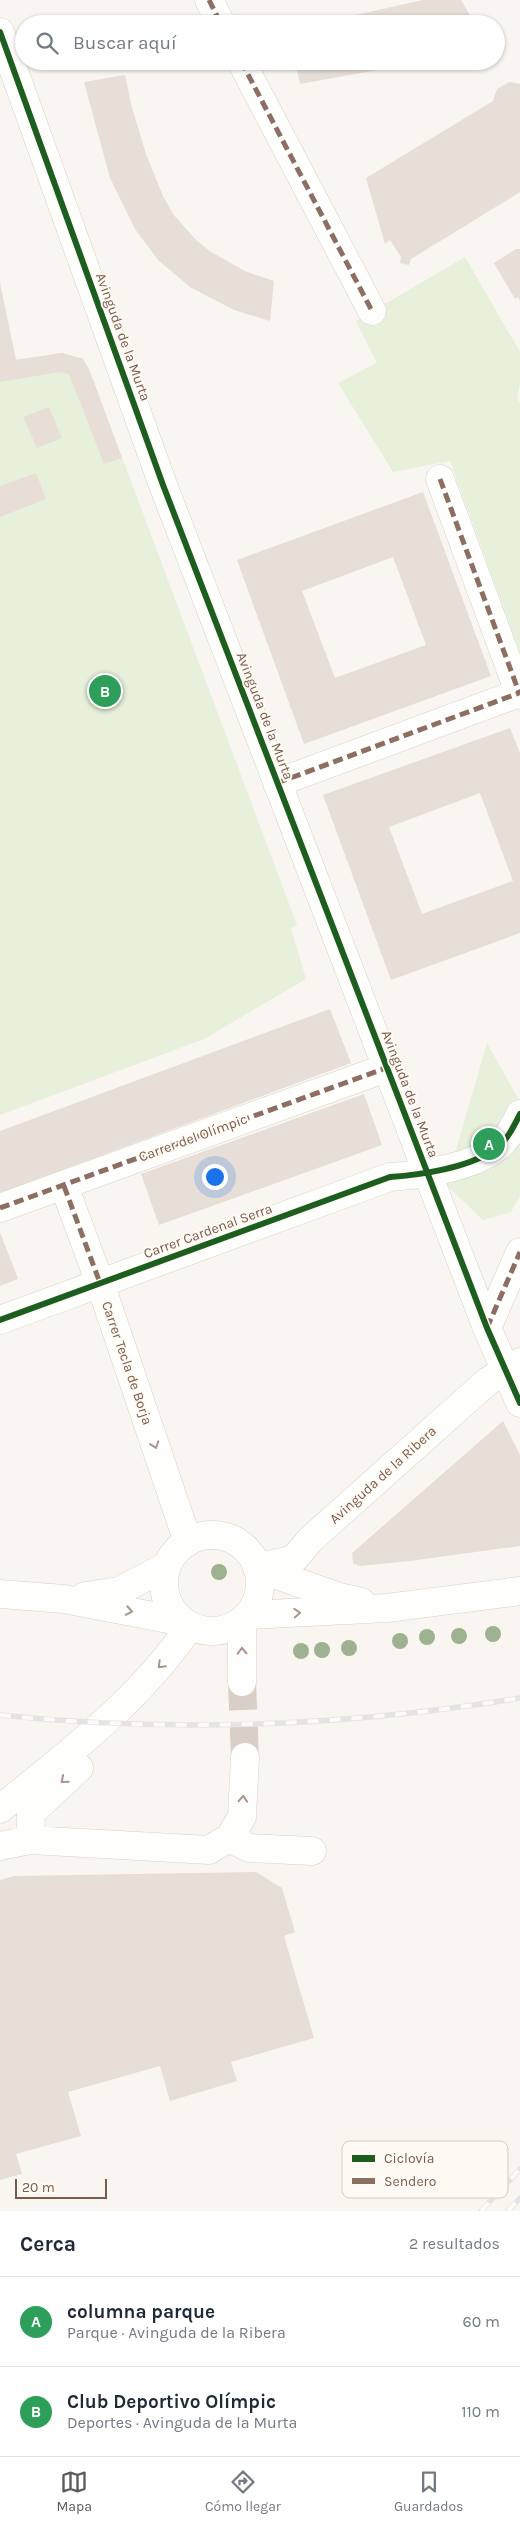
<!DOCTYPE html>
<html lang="es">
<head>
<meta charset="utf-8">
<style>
	body { margin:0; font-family:Karla,sans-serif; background:#f2f2f3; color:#1f2937 }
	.scale { position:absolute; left:15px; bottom:12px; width:92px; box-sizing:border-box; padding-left:5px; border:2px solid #7a5c4d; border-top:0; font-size:14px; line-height:18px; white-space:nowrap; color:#7a5c4d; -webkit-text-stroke:4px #fffaf3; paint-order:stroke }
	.you { position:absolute; left:214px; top:1176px; width:18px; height:18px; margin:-12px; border:4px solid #fff; border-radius:50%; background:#1a73e8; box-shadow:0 0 0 8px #1a73e833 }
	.badge { display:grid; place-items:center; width:32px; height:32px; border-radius:50%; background:#5c585b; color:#fff; font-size:16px; font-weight:700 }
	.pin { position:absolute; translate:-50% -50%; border:2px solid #fff; box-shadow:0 1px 5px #0006 }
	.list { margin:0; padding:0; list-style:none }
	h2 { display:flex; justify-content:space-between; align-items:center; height:65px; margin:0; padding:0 20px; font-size:21px }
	h2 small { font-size:16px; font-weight:400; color:#747a83 }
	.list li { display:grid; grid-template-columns:32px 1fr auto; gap:15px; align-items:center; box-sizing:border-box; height:90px; padding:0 20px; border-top:1px solid #e0e1e3 }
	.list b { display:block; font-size:19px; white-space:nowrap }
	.list p { margin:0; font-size:16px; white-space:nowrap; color:#747a83 }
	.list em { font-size:16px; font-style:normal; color:#747a83 }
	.icon { flex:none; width:28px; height:28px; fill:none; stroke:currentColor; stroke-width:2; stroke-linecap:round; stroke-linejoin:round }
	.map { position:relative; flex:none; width:520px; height:2211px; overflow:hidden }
	.search { position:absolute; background:#fff; box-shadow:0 1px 4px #0004; left:15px; right:15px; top:15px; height:55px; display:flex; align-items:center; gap:12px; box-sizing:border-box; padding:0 18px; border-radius:28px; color:#747a83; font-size:19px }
	.sheet { height:245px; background:#fff }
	nav { display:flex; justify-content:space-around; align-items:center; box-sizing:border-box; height:70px; border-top:1px solid #e0e1e3; background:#fff; font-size:14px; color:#747a83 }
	nav a { display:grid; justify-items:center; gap:2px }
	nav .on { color:#5c585b }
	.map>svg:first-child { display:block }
	.green { fill:#e7f0db }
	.building { fill:#e6ded7; fill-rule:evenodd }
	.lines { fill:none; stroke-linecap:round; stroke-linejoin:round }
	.minor-tunnel { stroke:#d9cfc7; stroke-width:28; stroke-dasharray:28 14; stroke-linecap:butt }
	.minor-casing { stroke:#d7d1cb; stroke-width:29 }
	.minor { stroke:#fefefd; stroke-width:28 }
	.rail-casing { stroke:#e6e3e7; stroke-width:5.5 }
	.rail { stroke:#fffaf3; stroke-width:4; stroke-dasharray:11; stroke-linecap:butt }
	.quiet { stroke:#8d6e63; stroke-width:5; stroke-dasharray:10 5; stroke-linecap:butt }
	.cycleway-casing { stroke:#fffaf3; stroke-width:9 }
	.cycleway { stroke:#1b5e20; stroke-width:6 }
	.tree { fill:#9eb190 }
	.oneway { stroke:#a8958b }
	.labels { text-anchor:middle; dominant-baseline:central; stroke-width:4; stroke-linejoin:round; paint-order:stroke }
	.street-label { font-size:14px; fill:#7a5c4d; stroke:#fffaf3 }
	.key { fill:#fffaf3; stroke:#d7cbc1; stroke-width:1 }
	.key-label { font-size:14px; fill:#7a5c4d }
</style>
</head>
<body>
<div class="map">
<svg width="520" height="2211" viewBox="0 0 520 2211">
	<rect width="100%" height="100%" fill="#f9f5f0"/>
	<path class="green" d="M465 257 520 352V383L517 398 520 403V652L450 461 393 472 338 383 377 363 356 321Z
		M62 353 83 359 89 369 297 925 291 928 306 979 204 1039 0 1115V362Z
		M487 1043 520 1102V1196L511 1212 483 1220 446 1185Z"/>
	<path class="building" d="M423 0H461L475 24H315Z
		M295 61H421V62L300 84Z
		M125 75 131 104 146 154 163 196 173 214 196 240 211 252 247 272 274 281 270 321 234 310 190 287 158 260 135 229 110 178 84 82Z
		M509 82 520 84V192L411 259 409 265 400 263 401 257 390 240 385 244 366 178 493 101 497 89Z
		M516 249H520V301L518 297 515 299 494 263Z
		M0 283 16 360 62 353 83 359 89 369 122 458 104 464 69 374 59 372 0 382Z
		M49 407 62 438 37 448 23 417Z
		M36 473 46 499 0 517V486Z
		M423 492 491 676 304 744 237 560ZM393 557 426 645 335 678 302 591Z
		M510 728 520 753V933L391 980 323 795ZM480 793 513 881 422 914 389 827Z
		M330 1009 351 1063 0 1193V1131Z
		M364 1094 382 1145 159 1225 141 1174Z
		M0 1232 18 1279 0 1286Z
		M503 1421 520 1455V1546L410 1561 359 1566 353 1563 352 1553Z
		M256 1872 282 1888 295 1932 284 1936 314 2038 231 2062 237 2081 170 2101 160 2066 68 2092 81 2136 16 2154 22 2174 0 2180V1880L14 1876Z"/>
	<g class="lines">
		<path class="minor-tunnel" d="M242 1682 245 1757"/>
		<g class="minor-casing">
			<path id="minor" d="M209 0 221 24
				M0 32 163 485 487 1328 520 1403
				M241 61 372 311
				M440 479 520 695
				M277 783 519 693
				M64 1186 100 1283 188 1542
				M0 1208 386 1068
				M0 1320 390 1177C420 1175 467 1168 492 1151 506 1143 513 1128 520 1114
				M487 1328 520 1252
				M164 1583a48 48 0 1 1 96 0a48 48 0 1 1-96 0Z
				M257 1568 294 1559 311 1539 488 1381 520 1362
				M257 1568 339 1597 361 1602
				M0 1594 64 1599 184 1622
				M85 1596 119 1591 167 1566
				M248 1615 387 1608 520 1591
				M242 1621V1682
				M0 1809C68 1754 141 1699 190 1626
				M229 1838 249 1848 312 1851
				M30 1840 31 1813 79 1768
				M0 1846 30 1840 209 1850 229 1838 242 1817 245 1757"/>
		</g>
		<use href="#minor" class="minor"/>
		<g class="rail-casing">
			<path id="rail" d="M0 1715C173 1733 348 1726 520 1698
				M481 2211 520 2169
				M508 2211 520 2198"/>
		</g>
		<use href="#rail" class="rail"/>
		<path class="quiet" d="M209 0 221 24
			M241 61 372 311
			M440 479 520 695
			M277 783 519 693
			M64 1186 100 1283
			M0 1208 386 1068
			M487 1328 520 1252"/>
		<g class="cycleway-casing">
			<path id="cycleway" d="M0 32 163 485 487 1328 520 1403
				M0 1320 390 1177C420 1175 467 1168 492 1151 506 1143 513 1128 520 1114"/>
		</g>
		<use href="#cycleway" class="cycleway"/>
	</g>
	<g class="tree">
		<circle cx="219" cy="1572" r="8"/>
		<circle cx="493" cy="1634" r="8"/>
		<circle cx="459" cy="1636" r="8"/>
		<circle cx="427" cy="1637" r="8"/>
		<circle cx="400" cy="1641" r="8"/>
		<circle cx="349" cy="1648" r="8"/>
		<circle cx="322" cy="1650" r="8"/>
		<circle cx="301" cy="1651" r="8"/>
	</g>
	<defs><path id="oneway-chevron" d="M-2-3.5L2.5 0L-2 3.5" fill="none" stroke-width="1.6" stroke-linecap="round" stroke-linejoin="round" transform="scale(1.25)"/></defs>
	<g class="oneway">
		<use href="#oneway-chevron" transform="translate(155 1445) rotate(71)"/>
		<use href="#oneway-chevron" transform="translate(129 1611) rotate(11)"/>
		<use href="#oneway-chevron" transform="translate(297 1613) rotate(-3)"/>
		<use href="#oneway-chevron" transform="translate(242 1651) rotate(-91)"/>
		<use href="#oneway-chevron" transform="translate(161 1665) rotate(135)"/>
		<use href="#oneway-chevron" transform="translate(64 1780) rotate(140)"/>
		<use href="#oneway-chevron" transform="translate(243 1799) rotate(-87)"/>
	</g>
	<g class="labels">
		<g class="street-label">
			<text transform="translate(123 337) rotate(70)">Avinguda de la Murta</text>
			<text transform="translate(265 716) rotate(69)">Avinguda de la Murta</text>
			<text transform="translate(410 1094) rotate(69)">Avinguda de la Murta</text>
			<text transform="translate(193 1138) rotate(-20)">Carrer del Olímpic</text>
			<text transform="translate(208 1231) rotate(-20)">Carrer Cardenal Serra</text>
			<text transform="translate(127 1363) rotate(71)">Carrer Tecla de Borja</text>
			<text transform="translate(383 1475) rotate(-42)">Avinguda de la Ribera</text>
		</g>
	</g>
	<rect x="342" y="2141" width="166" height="57" rx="8" class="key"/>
	<rect x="352" y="2155" width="23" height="7" fill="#1b5e20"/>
	<rect x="352" y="2178" width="23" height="6" fill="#8d6e63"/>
	<g class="key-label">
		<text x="384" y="2163">Ciclovía</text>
		<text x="384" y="2186">Sendero</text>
	</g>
</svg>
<div class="scale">20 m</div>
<div class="you"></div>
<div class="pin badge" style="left:489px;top:1144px;background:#2e9e5b">A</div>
<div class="pin badge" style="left:105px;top:691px;background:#2e9e5b">B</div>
<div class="search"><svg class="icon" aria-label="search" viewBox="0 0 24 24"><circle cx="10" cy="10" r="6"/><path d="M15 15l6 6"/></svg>Buscar aquí</div>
</div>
<section class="sheet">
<h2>Cerca<small>2 resultados</small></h2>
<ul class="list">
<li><span class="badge" style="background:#2e9e5b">A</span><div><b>columna parque</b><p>Parque · Avinguda de la Ribera</p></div><em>60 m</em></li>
<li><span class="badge" style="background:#2e9e5b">B</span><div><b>Club Deportivo Olímpic</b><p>Deportes · Avinguda de la Murta</p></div><em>110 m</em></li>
</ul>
</section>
<nav>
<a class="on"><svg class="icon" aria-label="map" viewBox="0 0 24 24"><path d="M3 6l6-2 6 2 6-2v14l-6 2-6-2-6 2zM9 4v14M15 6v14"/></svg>Mapa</a>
<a><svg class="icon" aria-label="directions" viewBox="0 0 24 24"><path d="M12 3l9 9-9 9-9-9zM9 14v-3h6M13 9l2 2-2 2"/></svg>Cómo llegar</a>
<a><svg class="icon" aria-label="saved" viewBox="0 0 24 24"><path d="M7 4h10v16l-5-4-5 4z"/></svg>Guardados</a>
</nav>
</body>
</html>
